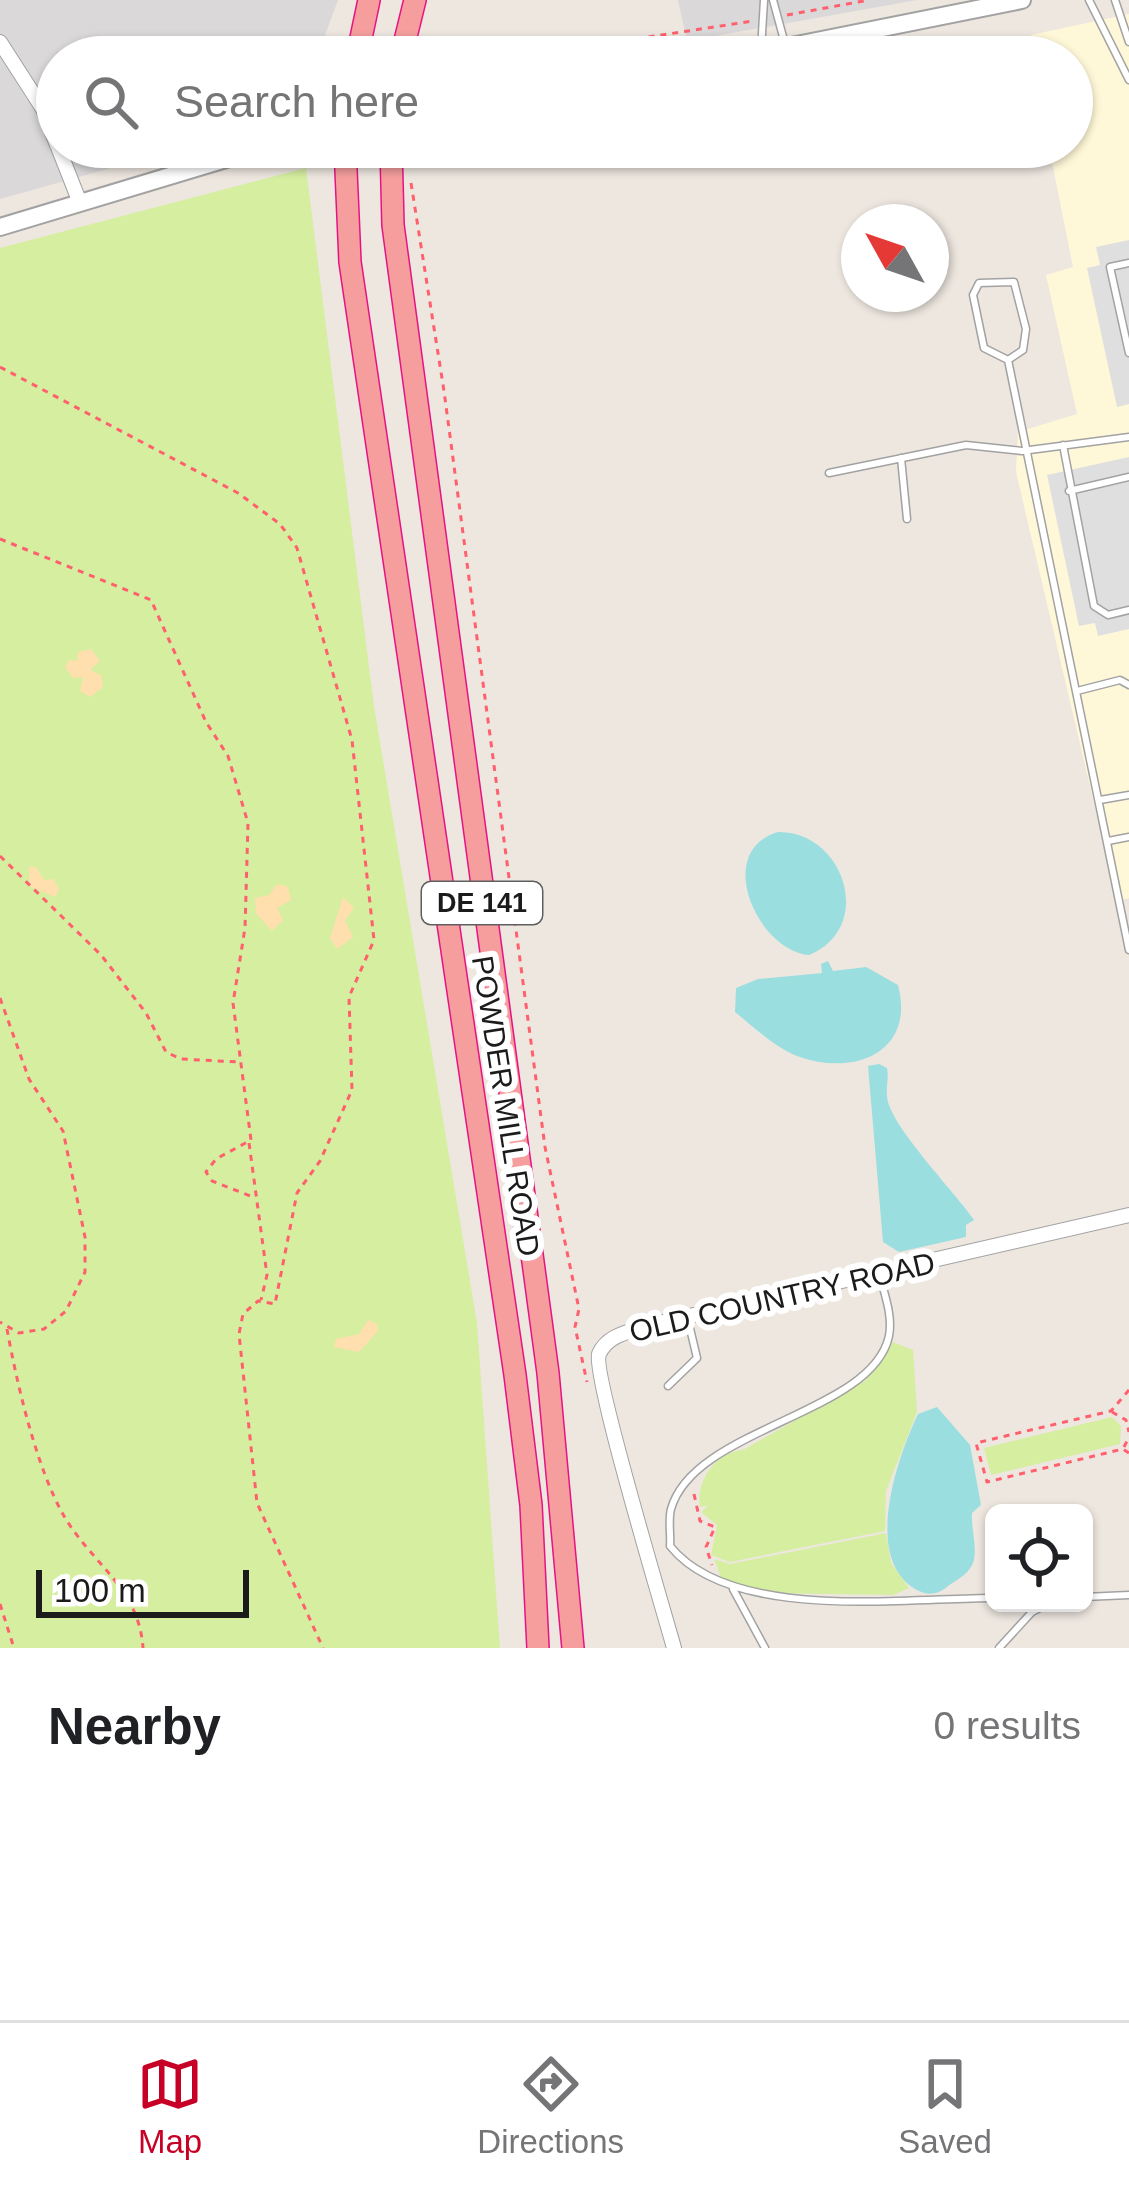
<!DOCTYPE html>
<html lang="en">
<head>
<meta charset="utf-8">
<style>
	body { margin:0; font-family:Arial,sans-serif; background:#f2f2f2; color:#202124 }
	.controls { position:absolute; right:36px; bottom:36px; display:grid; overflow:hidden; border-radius:18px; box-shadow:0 3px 9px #0004 }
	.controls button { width:108px; height:108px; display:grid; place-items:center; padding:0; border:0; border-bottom:3px solid #e0e0e0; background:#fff; color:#202124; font:60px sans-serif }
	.compass { position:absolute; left:841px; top:204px; width:108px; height:108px; border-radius:50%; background:#fff; box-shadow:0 3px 9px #0004; rotate:310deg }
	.scale { position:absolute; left:36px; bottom:30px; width:213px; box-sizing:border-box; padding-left:12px; border:6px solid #1b1b1b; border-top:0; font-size:33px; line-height:42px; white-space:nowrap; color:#1b1b1b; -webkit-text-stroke:9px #fff; paint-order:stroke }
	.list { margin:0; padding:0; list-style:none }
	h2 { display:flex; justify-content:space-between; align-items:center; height:156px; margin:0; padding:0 48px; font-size:51px }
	h2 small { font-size:39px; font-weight:400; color:#757577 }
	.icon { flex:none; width:66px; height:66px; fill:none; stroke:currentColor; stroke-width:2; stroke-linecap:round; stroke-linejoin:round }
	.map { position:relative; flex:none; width:1129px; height:1648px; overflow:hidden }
	.search { position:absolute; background:#fff; box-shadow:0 3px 9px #0004; left:36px; right:36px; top:36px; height:132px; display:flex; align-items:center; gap:30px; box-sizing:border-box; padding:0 42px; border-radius:66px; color:#757577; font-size:45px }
	.sheet { height:372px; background:#fff }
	nav { display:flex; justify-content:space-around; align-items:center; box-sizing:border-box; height:168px; border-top:3px solid #e0e0e0; background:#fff; font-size:33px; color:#757577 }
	nav a { display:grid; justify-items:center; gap:6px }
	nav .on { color:#c70025 }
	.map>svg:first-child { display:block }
	.residential { fill:#dad8d8 }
	.education { fill:#fff8d8 }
	.grass { fill:#d5eea0 }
	.sand { fill:#ffdfad }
	.parking { fill:#dfdfdf }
	.water { fill:#9bdee0 }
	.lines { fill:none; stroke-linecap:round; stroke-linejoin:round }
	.service-casing { stroke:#a2a2a2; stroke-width:9 }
	.minor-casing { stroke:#a2a2a2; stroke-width:16 }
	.tertiary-casing { stroke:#a2a2a2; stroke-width:20 }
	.trunk-casing { stroke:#e51482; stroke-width:24 }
	.path { stroke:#ff606d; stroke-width:3; stroke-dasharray:6 6; stroke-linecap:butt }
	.service { stroke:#fff; stroke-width:6 }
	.minor { stroke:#fff; stroke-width:14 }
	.tertiary { stroke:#fff; stroke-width:16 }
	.trunk { stroke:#f69e9e; stroke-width:21 }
	.labels { text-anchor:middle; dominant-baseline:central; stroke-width:12; stroke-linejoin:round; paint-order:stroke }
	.shield { fill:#fff; stroke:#5f5f5f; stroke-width:3 }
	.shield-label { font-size:27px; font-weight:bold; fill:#1b1b1b }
	.street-label { font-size:30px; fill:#1b1b1b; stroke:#fff }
</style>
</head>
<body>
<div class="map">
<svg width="1129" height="1648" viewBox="0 0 1129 1648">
	<rect width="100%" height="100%" fill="#eee7e0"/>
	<path class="residential" d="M0 0H338L317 57H57V147H186L0 199Z
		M678 0H917L687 41Z"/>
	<path class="education" d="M1129 14V898L1117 901 1016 472 1018 432 1077 414 1046 275 1073 267 1049 147H1072V57H1033L1031 35Z"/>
	<path class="grass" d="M306 168 374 706 477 1323 500 1648H0V248Z
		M893 1342 913 1350 917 1412 886 1491 885 1531 730 1562 711 1555 717 1525 701 1512 708 1506 700 1507C696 1481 715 1452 743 1450L866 1380Z
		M1112 1417 1121 1426 1120 1444 991 1475 984 1448Z
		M886 1533 891 1563 909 1588 893 1595 759 1593 722 1580 714 1559 730 1564Z"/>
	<path class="sand" d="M91 649 100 661 90 670 101 675 103 687 90 697 80 691 83 677 73 678 65 667 69 660 77 661 78 652Z
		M29 867H36L44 880 54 879 59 890 55 897 29 886Z
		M277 884 288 887 291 900 277 908 283 920 272 931 256 913 255 898 269 895Z
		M343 897 354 908 345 921 353 937 337 949 330 938Z
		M368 1320 377 1324 378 1331 359 1352 334 1347 336 1339 359 1334Z"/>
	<path class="parking" d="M1129 240V404L1117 407 1087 268 1100 265 1096 247Z
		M1129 457V629L1098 636 1095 623 1079 626 1047 475Z"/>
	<path class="water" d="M778 832C844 831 876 927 809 955 757 950 713 851 778 832Z
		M828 961 833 971 866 967 898 985C916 1053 853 1077 797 1056 774 1047 754 1027 735 1012L736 988 758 979 822 973 821 964Z
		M879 1064 887 1068C889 1079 886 1086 887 1096 888 1124 956 1193 974 1220L966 1225V1237L899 1252 883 1242 868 1066Z
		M937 1407 970 1445 981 1505 972 1513C971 1528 977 1546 974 1560 970 1574 959 1578 948 1586 939 1594 928 1597 915 1589 862 1557 898 1456 918 1414Z"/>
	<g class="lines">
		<g class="service-casing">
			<path id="service" d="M773 0 785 44
				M1089 0 1129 80
				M1115 0 1129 42
				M761 50 764 0
				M1129 263 1110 267 1129 353
				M1008 360 984 348 973 295 979 283 1014 282 1026 329 1023 350 1008 360 1129 950
				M1063 445 1094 606 1108 615 1129 610
				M901 458 907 519
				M829 473 966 445 1022 451 1129 437
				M1069 491 1129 477
				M1077 691 1120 680 1129 685
				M1100 800 1129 795
				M1108 841 1129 837
				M879 1273C884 1293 893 1315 889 1336 872 1415 694 1427 671 1509 668 1520 671 1535 670 1546 731 1622 904 1598 994 1598
				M668 1386 697 1358 688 1320
				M733 1589 765 1648
				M1084 1597 1129 1595
				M999 1648 1032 1612 1049 1603"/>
		</g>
		<g class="minor-casing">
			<path id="minor" d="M0 42 43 109 57 145
				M58 147 80 203
				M674 1648C664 1612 592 1372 599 1354 607 1335 629 1332 646 1326L1129 1215"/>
		</g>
		<g class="tertiary-casing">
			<path id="tertiary" d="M737 57 1022 0
				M0 227 266 147"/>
		</g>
		<g class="trunk-casing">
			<path id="trunk" d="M357 57 369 0
				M401 57 415 0
				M345 147 350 262 515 1375 531 1505 538 1648
				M391 147 393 225 548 1373 573 1648"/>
		</g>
		<path class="path" d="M787 15 869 0
			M422 57 448 41 484 57
			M518 57 753 21
			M411 183 444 391 545 1147 579 1309 575 1327 587 1382
			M0 367 238 493 280 524 297 548 352 740 374 940 349 997 352 1090 320 1161 297 1193 275 1304 258 1301 243 1314 239 1334 257 1503 323 1648
			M0 539 151 600 206 722 228 756 248 823 245 928 233 1003 251 1140 216 1159 206 1172 212 1181 253 1197
			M0 856 101 955 146 1013 166 1052 181 1059 239 1062
			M0 998 29 1079 63 1131 85 1237V1272L66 1311 44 1329 19 1333 0 1322
			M249 1143 267 1275 261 1300
			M7 1329C17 1384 36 1467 64 1516 92 1564 139 1588 143 1648
			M1129 1390 1111 1411 976 1443 987 1482 1123 1449 1129 1453
			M1112 1412 1126 1420 1129 1432
			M1124 1447 1129 1437
			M694 1494 700 1521 715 1527 706 1547 712 1565
			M0 1604 14 1648"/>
		<use href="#service" class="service"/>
		<use href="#minor" class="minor"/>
		<use href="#tertiary" class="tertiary"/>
		<use href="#trunk" class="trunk"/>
	</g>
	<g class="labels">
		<rect class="shield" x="422" y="882" width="120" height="42" rx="9"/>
		<g class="shield-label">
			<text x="482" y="903">DE 141</text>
		</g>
		<g class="street-label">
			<text transform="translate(506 1106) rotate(81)">POWDER MILL ROAD</text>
			<text transform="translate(782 1297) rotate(-13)">OLD COUNTRY ROAD</text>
		</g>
	</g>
</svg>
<div class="controls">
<button><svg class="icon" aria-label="locate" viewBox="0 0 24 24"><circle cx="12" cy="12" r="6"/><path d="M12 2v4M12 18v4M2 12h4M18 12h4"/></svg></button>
</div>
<svg class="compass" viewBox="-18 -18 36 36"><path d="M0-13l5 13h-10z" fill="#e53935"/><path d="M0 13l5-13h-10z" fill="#757577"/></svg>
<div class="scale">100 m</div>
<div class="search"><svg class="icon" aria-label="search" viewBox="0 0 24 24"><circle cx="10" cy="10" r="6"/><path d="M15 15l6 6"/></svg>Search here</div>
</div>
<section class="sheet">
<h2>Nearby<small>0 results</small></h2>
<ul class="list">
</ul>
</section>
<nav>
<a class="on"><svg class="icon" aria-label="map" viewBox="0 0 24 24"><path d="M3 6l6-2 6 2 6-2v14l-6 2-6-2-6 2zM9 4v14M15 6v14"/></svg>Map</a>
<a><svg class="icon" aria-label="directions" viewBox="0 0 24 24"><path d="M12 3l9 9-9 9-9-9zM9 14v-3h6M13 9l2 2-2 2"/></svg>Directions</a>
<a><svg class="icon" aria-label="saved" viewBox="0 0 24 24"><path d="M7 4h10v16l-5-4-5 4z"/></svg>Saved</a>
</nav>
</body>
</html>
